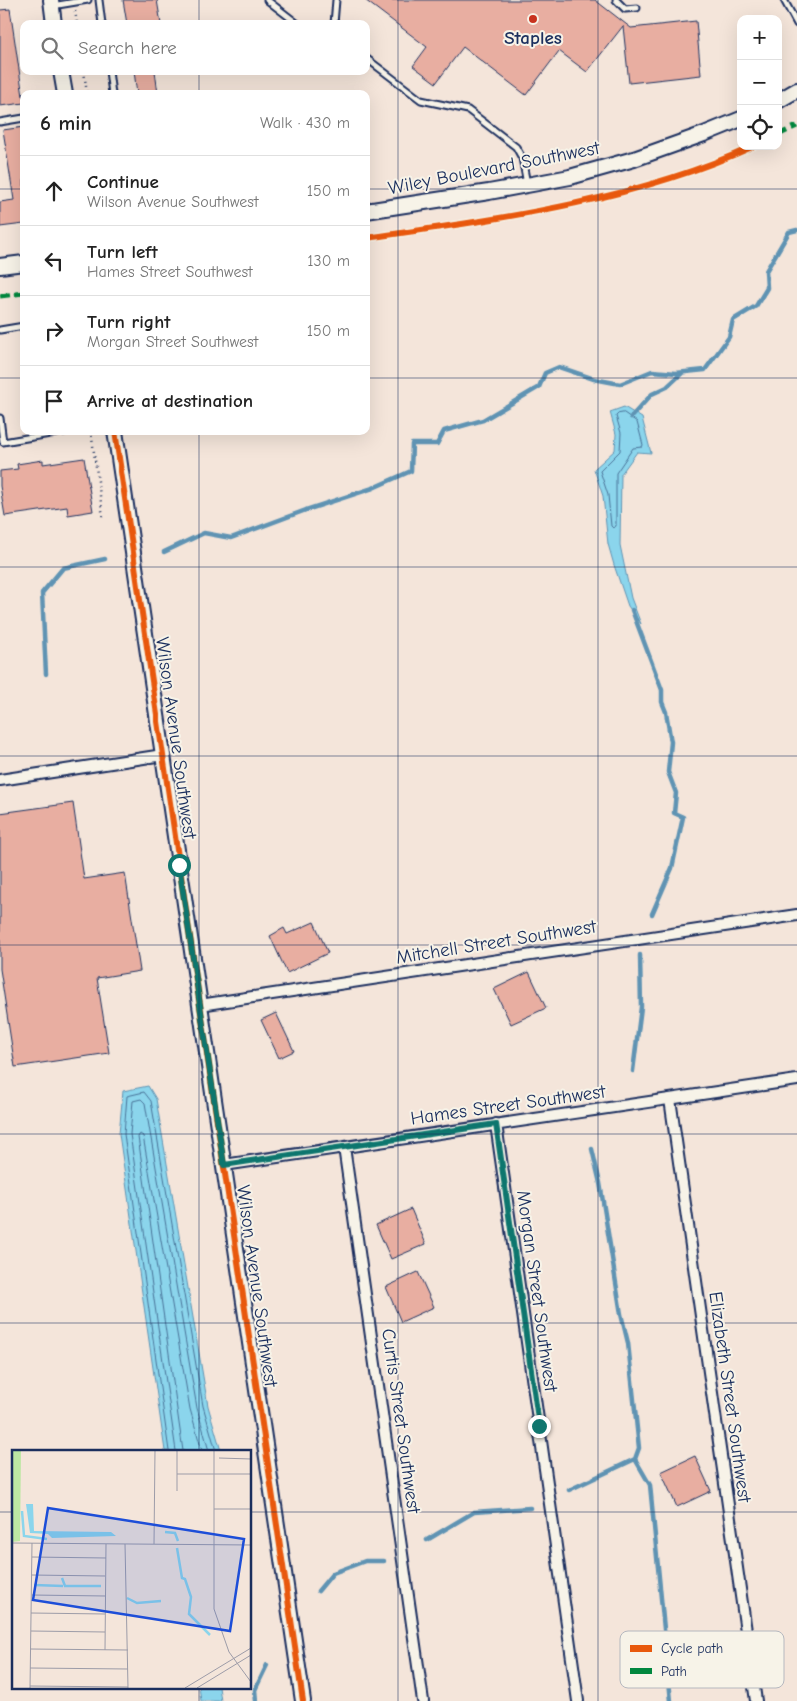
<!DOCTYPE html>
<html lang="en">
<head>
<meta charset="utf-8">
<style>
	body { margin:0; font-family:"Comic Neue",sans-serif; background:#f2f2f2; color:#222 }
	.controls { position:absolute; right:15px; top:15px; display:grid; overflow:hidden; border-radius:10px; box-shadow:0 5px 20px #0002 }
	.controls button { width:45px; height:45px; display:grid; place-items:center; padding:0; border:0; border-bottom:1px solid #e0e0e0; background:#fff; color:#222; font:25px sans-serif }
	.stop { position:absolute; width:15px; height:15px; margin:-11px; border:4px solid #0f766e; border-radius:50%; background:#fff }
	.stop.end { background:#0f766e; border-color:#fff; box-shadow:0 1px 5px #0008 }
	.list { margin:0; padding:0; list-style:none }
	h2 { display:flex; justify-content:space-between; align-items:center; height:65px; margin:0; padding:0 20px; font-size:21px }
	h2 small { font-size:16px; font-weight:400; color:#767676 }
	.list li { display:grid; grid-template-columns:32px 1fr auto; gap:15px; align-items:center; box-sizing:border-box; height:70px; padding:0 20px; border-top:1px solid #e0e0e0 }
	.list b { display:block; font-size:19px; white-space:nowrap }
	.list p { margin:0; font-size:16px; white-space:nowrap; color:#767676 }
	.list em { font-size:16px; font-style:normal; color:#767676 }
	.icon { flex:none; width:28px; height:28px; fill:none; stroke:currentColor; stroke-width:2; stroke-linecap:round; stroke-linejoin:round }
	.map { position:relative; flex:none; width:797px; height:1701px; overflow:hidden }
	.search { position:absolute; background:#fff; box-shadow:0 5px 20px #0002; left:20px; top:20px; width:350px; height:55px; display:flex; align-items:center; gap:12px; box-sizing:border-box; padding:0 18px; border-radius:10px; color:#767676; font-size:19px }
	.panel { position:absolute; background:#fff; box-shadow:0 5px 20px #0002; left:20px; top:90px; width:350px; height:345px; border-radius:10px }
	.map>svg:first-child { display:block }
	.water { fill:#8bd5ec; stroke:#5e93b3 }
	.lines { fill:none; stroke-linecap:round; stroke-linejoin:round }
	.shore { stroke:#487197; stroke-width:1 }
	.stream { stroke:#5e93b3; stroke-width:4.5 }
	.building { fill:#e8aea1; stroke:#1b2f5e }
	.service-casing { stroke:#1b2f5e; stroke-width:9 }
	.minor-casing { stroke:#1b2f5e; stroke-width:14 }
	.tertiary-casing { stroke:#1b2f5e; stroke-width:18 }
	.path { stroke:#1b2f5e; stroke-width:2.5; stroke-dasharray:1 4; stroke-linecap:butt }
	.service { stroke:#f7f3e8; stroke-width:5 }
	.minor { stroke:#f7f3e8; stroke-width:10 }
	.tertiary { stroke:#f7f3e8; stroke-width:14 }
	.quiet { stroke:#00873e; stroke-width:5; stroke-dasharray:10 5; stroke-linecap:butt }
	.cycleway-casing { stroke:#f7f3e8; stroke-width:9 }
	.cycleway { stroke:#e8590c; stroke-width:6 }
	.route { stroke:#0f766e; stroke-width:6 }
	.grid { fill:none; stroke:#1b2f5e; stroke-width:1; stroke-opacity:0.55 }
	.poi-dot { fill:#c8321e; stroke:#f7f3e8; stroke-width:2 }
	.labels { text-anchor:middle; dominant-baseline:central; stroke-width:4; stroke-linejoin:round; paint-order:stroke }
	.poi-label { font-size:19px; font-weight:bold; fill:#1b2f5e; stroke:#f7f3e8 }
	.street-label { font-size:19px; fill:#1b2f5e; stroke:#f7f3e8 }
	.inset-river { fill:none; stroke:#8bd5ec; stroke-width:2.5 }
	.inset-road { fill:none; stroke:#9d9ca8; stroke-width:1 }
	.view { fill:#1d4ed8; fill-opacity:0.15; stroke:#1d4ed8; stroke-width:2.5 }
	.inset-edge { fill:none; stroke:#1b2f5e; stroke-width:2.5 }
	.key { fill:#f7f3e8; stroke:#b5b8bf; stroke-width:1 }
	.key-label { font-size:14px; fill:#1b2f5e }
</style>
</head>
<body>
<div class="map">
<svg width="797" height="1701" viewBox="0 0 797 1701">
	<rect width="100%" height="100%" fill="#f4e5da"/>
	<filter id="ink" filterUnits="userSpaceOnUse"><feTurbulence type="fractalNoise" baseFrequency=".02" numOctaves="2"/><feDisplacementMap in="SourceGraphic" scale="10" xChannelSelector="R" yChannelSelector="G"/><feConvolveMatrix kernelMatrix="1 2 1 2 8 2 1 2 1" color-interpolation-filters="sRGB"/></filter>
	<g filter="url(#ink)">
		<path class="water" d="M624 407 642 418 651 453 637 452 621 474 620 545 631 598 641 624 628 606 614 565 608 544 603 496 594 469 615 450 616 434 610 412Z
			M148 1086 156 1099 208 1406 221 1451H165L119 1134 123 1091Z
			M199 1687H219L221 1701H201Z"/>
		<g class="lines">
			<path class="shore" d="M624 413 637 422 643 445 642 447 633 448 616 473V526L613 528 611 526 608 495 600 471 620 451 621 433 616 416 618 414Z
				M169 1451 124 1134 127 1096 144 1092 151 1101 203 1406 216 1451
				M176 1451 130 1134 133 1101 141 1099 145 1103 197 1408 209 1451
				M183 1451 138 1137 140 1134 143 1136 190 1409 202 1451"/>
			<path class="stream" d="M631 417 652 394 667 387 682 373
				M164 552 204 533 231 538 306 510 373 488 411 471 412 444H437L444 431 483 420 539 387 545 373 559 367 594 379 620 384 652 371 676 373 705 370 729 337 733 320 756 306 767 288 766 271 789 232 797 230
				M632 610 662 690V702L666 712 671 742 668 772 676 793 674 813 683 817 672 868 652 914
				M46 674 42 593 63 568 105 559
				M633 1071 641 1007 640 955
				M635 1459 650 1485 671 1701
				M569 1490 635 1459 639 1448 628 1343 621 1314 600 1183 592 1149
				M427 1540 474 1512 530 1508
				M318 1591 333 1573 365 1561H384
				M256 1701 255 1690 267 1665"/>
		</g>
		<path class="building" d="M123 0H157L161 24H127Z
			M365 0H595L631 28 696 21 701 75 629 83 623 26 587 72 559 51 526 95 463 47 436 83 413 66 427 47Z
			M10 9 24 103 0 106V10Z
			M134 71H155L158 94H137Z
			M24 127V224L0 227V202L14 200 3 130Z
			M84 458 93 511 68 515 67 507 5 516 0 486V471L18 469 17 464 43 460V464Z
			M73 803 84 879 125 873 140 971 97 978 109 1053 15 1067 0 969V813Z
			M314 922 328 953 287 973 270 936 284 928 287 934Z
			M529 972 546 1008 511 1024 494 989Z
			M276 1013 294 1051 279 1058 261 1020Z
			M411 1209 426 1244 391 1259 376 1225Z
			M418 1272 434 1307 401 1322 386 1287Z
			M695 1456 711 1491 677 1507 661 1472Z"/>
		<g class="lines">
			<g class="service-casing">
				<path id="service" d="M99 0 102 24
					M267 0 298 24
					M616 0 625 9 637 8
					M784 0 797 24
					M52 6 88 0
					M334 24 336 0
					M366 58 421 100 468 110 516 147 522 158 527 184
					M109 71 112 94
					M0 122 24 118
					M0 330 24 326
					M0 418 3 442 68 431"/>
			</g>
			<g class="minor-casing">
				<path id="minor" d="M0 780 163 755
					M200 1005 797 915
					M670 1099 756 1701
					M496 1124 578 1701
					M344 1147 423 1701
					M224 1165 797 1080"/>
			</g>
			<g class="tertiary-casing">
				<path id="tertiary" d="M51 0 54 24
					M61 71 65 94
					M778 101 797 90
					M366 211 489 192 570 177 634 159 704 134 741 119
					M0 266 24 263
					M115 431 303 1701"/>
			</g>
			<path class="path" d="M75 11 77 24
				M84 71 87 94
				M91 431 103 517"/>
			<use href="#service" class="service"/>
			<use href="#minor" class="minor"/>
			<use href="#tertiary" class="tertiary"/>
			<path class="quiet" d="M778 135 797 126
				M0 296 24 293"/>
			<g class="cycleway-casing">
				<path id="cycleway" d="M366 238C498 219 632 202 754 146
					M115 431 303 1701"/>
			</g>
			<use href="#cycleway" class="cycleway"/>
		</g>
	</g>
	<g class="lines" filter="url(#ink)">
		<path class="route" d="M179 865 224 1165 496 1124 539 1426"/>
	</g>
	<path class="grid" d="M199 0V24M398 0V1701M598 0V1701M199 71V94M0 189H24M366 189H797M0 378H24M366 378H797M199 431V1451M0 567H797M0 756H797M0 945H797M0 1134H797M0 1323H797M0 1512H14M250 1512H797M199 1687V1701"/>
	<circle class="poi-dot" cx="533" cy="19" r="5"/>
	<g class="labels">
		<g class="poi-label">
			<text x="533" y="38">Staples</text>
		</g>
		<g class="street-label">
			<text transform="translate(494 168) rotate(-11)">Wiley Boulevard Southwest</text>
			<text transform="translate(176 738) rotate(82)">Wilson Avenue Southwest</text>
			<text transform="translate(496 942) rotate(-9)">Mitchell Street Southwest</text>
			<text transform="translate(508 1105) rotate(-8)">Hames Street Southwest</text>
			<text transform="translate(257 1286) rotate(82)">Wilson Avenue Southwest</text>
			<text transform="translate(537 1291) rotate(82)">Morgan Street Southwest</text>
			<text transform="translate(730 1397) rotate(82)">Elizabeth Street Southwest</text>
			<text transform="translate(401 1421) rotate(82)">Curtis Street Southwest</text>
		</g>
	</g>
	<g transform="translate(12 1450)">
		<rect width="239" height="239" fill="#f4e5da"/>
		<path d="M0 0H9L8 91 0 92Z" fill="#bde7a3"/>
		<path d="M14 54H21L22 81 99 82 104 86 40 88 36 84 18 83Z" fill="#8bd5ec"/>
		<path class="inset-river" d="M10 61 12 86 35 89M153 82 163 83 166 91M165 98 170 128 173 129 179 147 177 164 198 185M50 128 53 136H89M22 135 51 136M115 148 125 153 149 151"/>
		<path class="inset-road" d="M202 0V159L217 202 239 232M207 8 239 9M165 24H239M165 41V0M202 59H239M0 93 239 95M113 94 116 238M142 94 143 0M20 107 94 108M20 125 93 126M20 145 93 146M19 163 93 164M19 181 93 182M18 199 116 200M93 200 94 94M18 218 116 219M18 236 116 237M18 238 20 93M173 238 239 198M185 238 239 205"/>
		<path class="view" d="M36 58 232 89 218 181 21 150Z"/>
		<rect width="239" height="239" class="inset-edge"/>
	</g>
	<rect x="620" y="1631" width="164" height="57" rx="8" class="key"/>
	<rect x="630" y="1645" width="22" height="7" fill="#e8590c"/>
	<rect x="630" y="1668" width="22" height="6" fill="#00873e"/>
	<g class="key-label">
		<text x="661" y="1653">Cycle path</text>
		<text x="661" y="1676">Path</text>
	</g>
</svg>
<div class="controls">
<button>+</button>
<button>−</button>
<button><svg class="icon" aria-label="locate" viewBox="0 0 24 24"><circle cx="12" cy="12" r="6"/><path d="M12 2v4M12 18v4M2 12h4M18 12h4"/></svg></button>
</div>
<div class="stop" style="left:179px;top:865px"></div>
<div class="stop end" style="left:539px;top:1426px"></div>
<div class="search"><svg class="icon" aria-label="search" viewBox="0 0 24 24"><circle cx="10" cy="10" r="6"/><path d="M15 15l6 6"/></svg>Search here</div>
<section class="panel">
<h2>6 min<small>Walk · 430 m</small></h2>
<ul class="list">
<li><svg class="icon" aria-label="ahead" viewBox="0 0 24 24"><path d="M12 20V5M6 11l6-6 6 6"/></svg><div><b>Continue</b><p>Wilson Avenue Southwest</p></div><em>150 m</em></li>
<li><svg class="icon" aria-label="left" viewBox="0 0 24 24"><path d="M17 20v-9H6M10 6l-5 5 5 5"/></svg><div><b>Turn left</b><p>Hames Street Southwest</p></div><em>130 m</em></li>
<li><svg class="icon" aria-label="right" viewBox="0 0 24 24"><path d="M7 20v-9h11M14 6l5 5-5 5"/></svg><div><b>Turn right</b><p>Morgan Street Southwest</p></div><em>150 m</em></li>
<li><svg class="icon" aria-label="arrive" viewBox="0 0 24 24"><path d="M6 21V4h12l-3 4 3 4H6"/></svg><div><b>Arrive at destination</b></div></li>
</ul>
</section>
</div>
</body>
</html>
